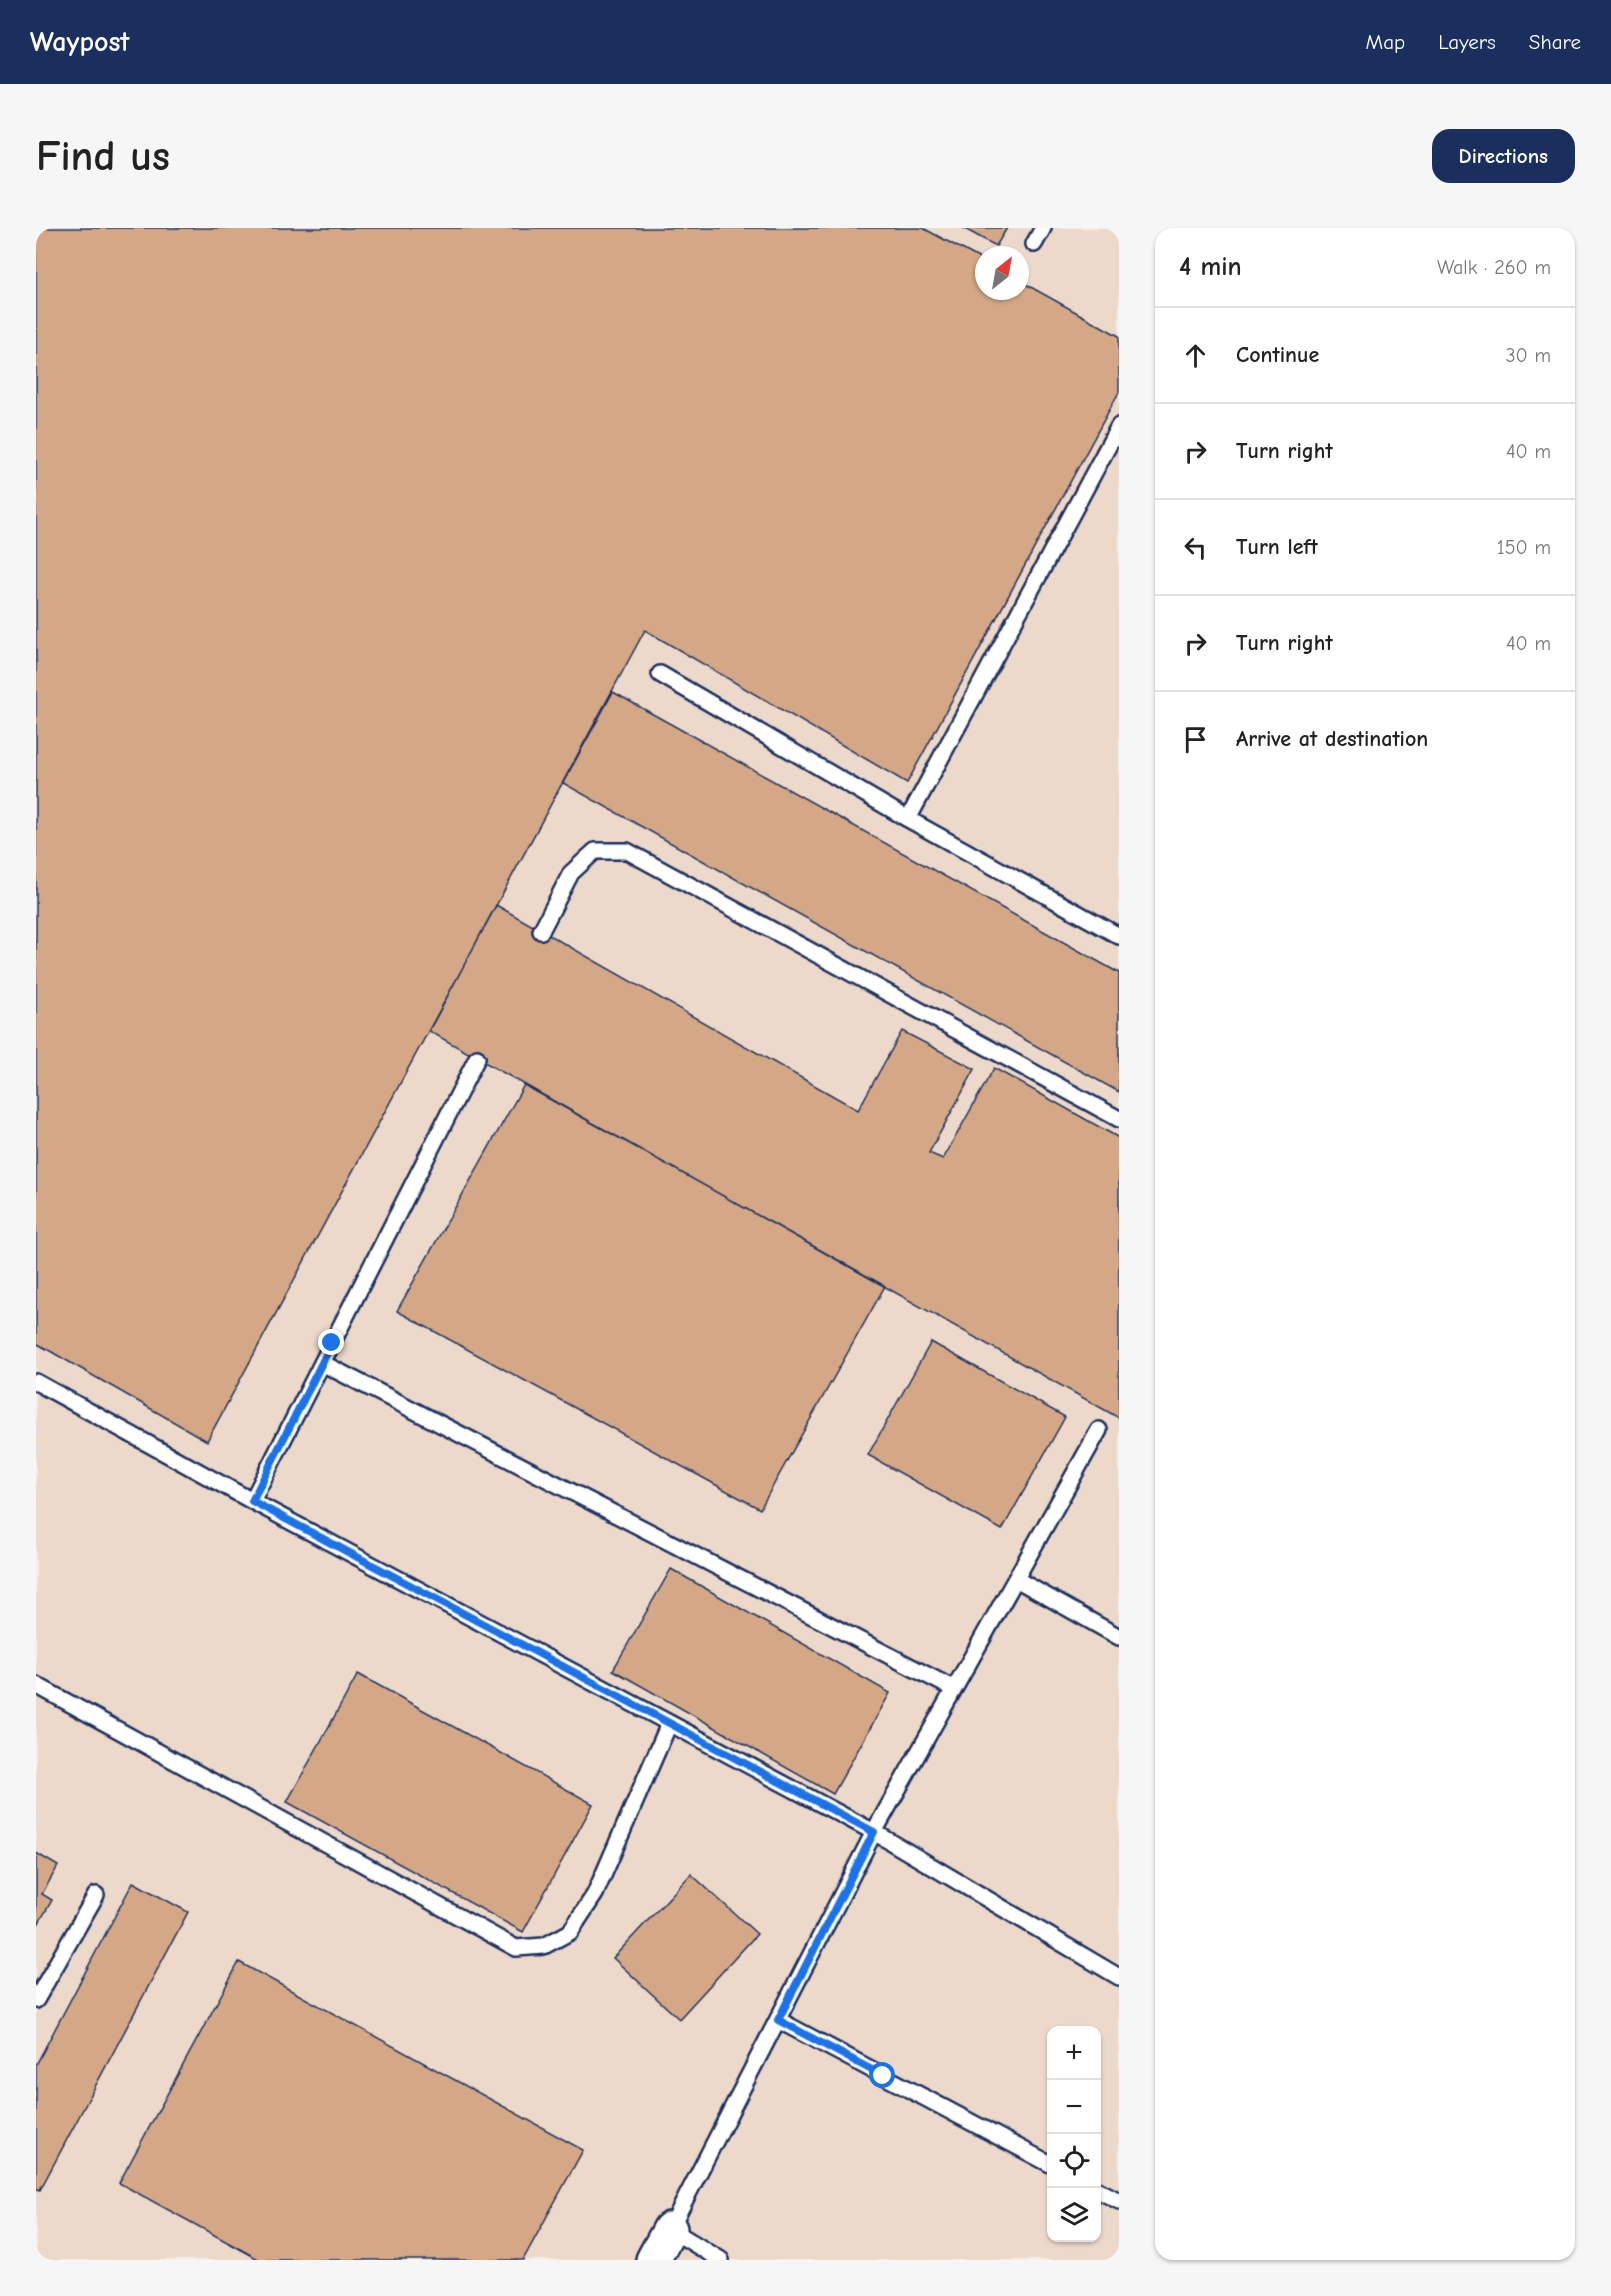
<!DOCTYPE html>
<html lang="en">
<head>
<meta charset="utf-8">
<style>
	body { margin:0; font-family:"Comic Neue",sans-serif; background:#f6f6f6; color:#222 }
	.controls { position:absolute; right:18px; bottom:18px; display:grid; overflow:hidden; border-radius:12px; box-shadow:0 2px 4px #0004 }
	.controls button { width:54px; height:54px; display:grid; place-items:center; padding:0; border:0; border-bottom:2px solid #e0e0e0; background:#fff; color:#222; font:30px sans-serif }
	.compass { position:absolute; left:939px; top:18px; width:54px; height:54px; border-radius:50%; background:#fff; box-shadow:0 2px 4px #0004; rotate:31deg }
	.stop { position:absolute; width:18px; height:18px; margin:-14px; border:4px solid #1a73e8; border-radius:50%; background:#fff }
	.stop.end { background:#1a73e8; border-color:#fff; box-shadow:0 2px 6px #0008 }
	.list { margin:0; padding:0; list-style:none }
	h2 { display:flex; justify-content:space-between; align-items:center; height:78px; margin:0; padding:0 24px; font-size:26px }
	h2 small { font-size:20px; font-weight:400; color:#767676 }
	.list li { display:grid; grid-template-columns:39px 1fr auto; gap:18px; align-items:center; box-sizing:border-box; height:96px; padding:0 24px; border-top:2px solid #e0e0e0 }
	.list b { display:block; font-size:22px; white-space:nowrap }
	.list em { font-size:20px; font-style:normal; color:#767676 }
	.icon { flex:none; width:33px; height:33px; fill:none; stroke:currentColor; stroke-width:2; stroke-linecap:round; stroke-linejoin:round }
	.map { position:relative; flex:none; width:1083px; height:2032px; overflow:hidden; border-radius:18px }
	header { display:flex; align-items:center; gap:36px; box-sizing:border-box; height:84px; padding:0 30px; background:#1b2f5e; color:#fff }
	header strong { font-size:28px }
	nav { display:flex; gap:33px; margin-inline-start:auto; font-size:21px }
	.intro { display:flex; align-items:center; justify-content:space-between; box-sizing:border-box; height:144px; padding:0 36px }
	h1 { margin:0; font-size:42px }
	.button { padding:15px 27px; border-radius:18px; background:#1b2f5e; color:#fff; font-size:21px; font-weight:700 }
	main { display:flex; gap:36px; padding:0 36px }
	aside { flex:1; background:#fff; border-radius:18px; box-shadow:0 2px 4px #0004 }
	.map>svg:first-child { display:block }
	.built { fill:#ecd9ca; fill-rule:evenodd }
	.building { fill:#d4a886; stroke:#1b2f5e; stroke-width:1.5 }
	.lines { fill:none; stroke-linecap:round; stroke-linejoin:round }
	.service-casing { stroke:#1b2f5e; stroke-width:20 }
	.tertiary-casing { stroke:#1b2f5e; stroke-width:38 }
	.service { stroke:#fff; stroke-width:15 }
	.tertiary { stroke:#fff; stroke-width:33 }
	.route { stroke:#1a73e8; stroke-width:8 }
</style>
</head>
<body>
<header>
<strong>Waypost</strong>
<nav><a>Map</a><a>Layers</a><a>Share</a></nav>
</header>
<div class="intro"><h1>Find us</h1><a class="button">Directions</a></div>
<main>
<div class="map">
<svg width="1083" height="2032" viewBox="0 0 1083 2032">
	<rect width="100%" height="100%" fill="#f6eee7"/>
	<filter id="ink" filterUnits="userSpaceOnUse"><feTurbulence type="fractalNoise" baseFrequency=".0167" numOctaves="2"/><feDisplacementMap in="SourceGraphic" scale="12" xChannelSelector="R" yChannelSelector="G"/><feConvolveMatrix kernelMatrix="1 2 1 2 8 2 1 2 1" color-interpolation-filters="sRGB"/></filter>
	<g filter="url(#ink)">
		<path class="built" d="M0 0H1083V2032H0ZM948 27H984V63H948ZM1016 1802H1060V2010H1016Z"/>
		<path class="building" d="M0 0H887L948 33V63H984V53L1083 108V164L871 555 609 402 171 1213 0 1115Z
			M927 0H971L960 18Z
			M577 464 1083 745V864L527 555Z
			M460 677 822 882 866 803 939 841 893 925 907 931 958 840 1083 910V1190L393 803Z
			M488 857 849 1058 724 1281 361 1083Z
			M895 1114 1029 1189 966 1302 832 1227Z
			M635 1341 854 1465 797 1566 577 1442Z
			M322 1446 557 1576 487 1704 251 1574Z
			M0 1625 22 1638 6 1666 16 1672 0 1700Z
			M655 1646 721 1706 643 1791 577 1730Z
			M97 1654 152 1684 4 1962 0 1960V1837Z
			M203 1734 547 1922 487 2032H224L83 1955Z"/>
		<g class="lines">
			<g class="service-casing">
				<path id="service" d="M998 16 1007 0
					M624 446 872 591 1083 708
					M872 591 1083 198
					M505 703 535 645 559 623H591L1083 891
					M286 1135 918 1461
					M0 1154 216 1273 838 1604 634 2001 685 2032
					M1063 1202 838 1604 1083 1749
					M216 1273 441 830
					M980 1351 1083 1409
					M0 1457 480 1720 508 1718 534 1704 559 1666 633 1496
					M0 1772 60 1667
					M742 1792 1016 1937
					M1060 1961 1083 1973"/>
			</g>
			<g class="tertiary-casing">
				<path id="tertiary" d="M617 2032 634 2001"/>
			</g>
			<use href="#service" class="service"/>
			<use href="#tertiary" class="tertiary"/>
		</g>
	</g>
	<g class="lines" filter="url(#ink)">
		<path class="route" d="M296 1115 216 1273 838 1604 742 1792 847 1848"/>
	</g>
</svg>
<div class="controls">
<button>+</button>
<button>−</button>
<button><svg class="icon" aria-label="locate" viewBox="0 0 24 24"><circle cx="12" cy="12" r="6"/><path d="M12 2v4M12 18v4M2 12h4M18 12h4"/></svg></button>
<button><svg class="icon" aria-label="layers" viewBox="0 0 24 24"><path d="M12 4l9 5-9 5-9-5zM3 14l9 5 9-5"/></svg></button>
</div>
<svg class="compass" viewBox="-18 -18 36 36"><path d="M0-13l5 13h-10z" fill="#e53935"/><path d="M0 13l5-13h-10z" fill="#767676"/></svg>
<div class="stop" style="left:847px;top:1848px"></div>
<div class="stop end" style="left:296px;top:1115px"></div>
</div>
<aside>
<h2>4 min<small>Walk · 260 m</small></h2>
<ul class="list">
<li><svg class="icon" aria-label="ahead" viewBox="0 0 24 24"><path d="M12 20V5M6 11l6-6 6 6"/></svg><div><b>Continue</b></div><em>30 m</em></li>
<li><svg class="icon" aria-label="right" viewBox="0 0 24 24"><path d="M7 20v-9h11M14 6l5 5-5 5"/></svg><div><b>Turn right</b></div><em>40 m</em></li>
<li><svg class="icon" aria-label="left" viewBox="0 0 24 24"><path d="M17 20v-9H6M10 6l-5 5 5 5"/></svg><div><b>Turn left</b></div><em>150 m</em></li>
<li><svg class="icon" aria-label="right" viewBox="0 0 24 24"><path d="M7 20v-9h11M14 6l5 5-5 5"/></svg><div><b>Turn right</b></div><em>40 m</em></li>
<li><svg class="icon" aria-label="arrive" viewBox="0 0 24 24"><path d="M6 21V4h12l-3 4 3 4H6"/></svg><div><b>Arrive at destination</b></div></li>
</ul>
</aside>
</main>
</body>
</html>
